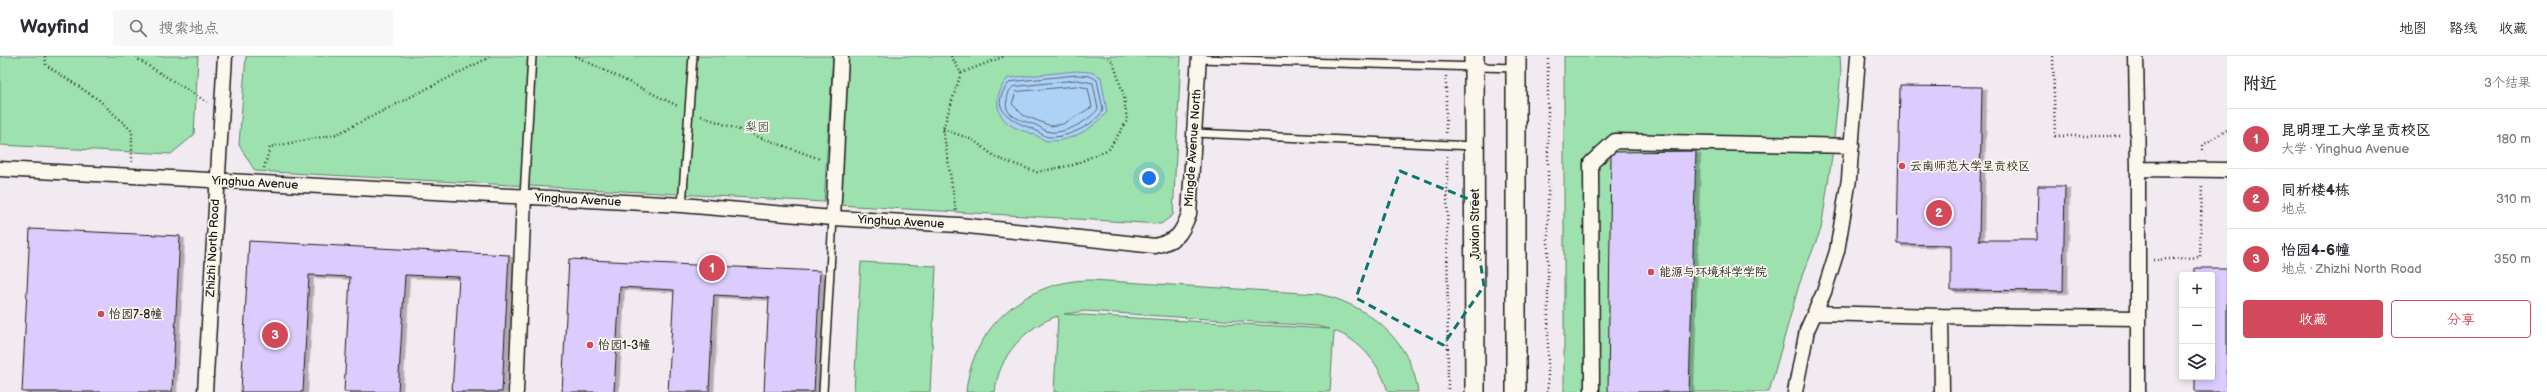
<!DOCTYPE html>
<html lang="zh">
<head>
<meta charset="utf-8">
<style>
	body { margin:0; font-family:"Balsamiq Sans","LXGW WenKai TC",sans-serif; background:#f7f7f7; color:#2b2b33 }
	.controls { position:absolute; right:12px; bottom:12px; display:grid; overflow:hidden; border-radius:4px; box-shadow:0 2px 6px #0003 }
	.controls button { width:36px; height:36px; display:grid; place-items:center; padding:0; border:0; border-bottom:1px solid #e1e1e2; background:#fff; color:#2b2b33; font:20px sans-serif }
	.you { position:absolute; left:1149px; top:122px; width:14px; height:14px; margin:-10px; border:3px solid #fff; border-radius:50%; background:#1a73e8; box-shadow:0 0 0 6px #1a73e833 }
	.badge { display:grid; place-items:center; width:26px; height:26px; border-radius:50%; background:#d1495b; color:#fff; font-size:13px; font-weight:700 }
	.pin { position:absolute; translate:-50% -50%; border:2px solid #fff; box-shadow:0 1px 4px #0006 }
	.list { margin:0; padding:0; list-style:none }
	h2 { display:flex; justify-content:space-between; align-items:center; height:52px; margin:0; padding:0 16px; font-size:17px }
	h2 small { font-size:13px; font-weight:400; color:#7c7c81 }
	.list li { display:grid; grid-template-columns:26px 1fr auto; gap:12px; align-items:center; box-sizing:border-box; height:60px; padding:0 16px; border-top:1px solid #e1e1e2 }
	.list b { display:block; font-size:15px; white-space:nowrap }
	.list p { margin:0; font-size:13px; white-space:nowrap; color:#7c7c81 }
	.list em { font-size:13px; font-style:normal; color:#7c7c81 }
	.actions { display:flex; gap:8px; padding:12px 16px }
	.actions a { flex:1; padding:9px 0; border:1px solid #d1495b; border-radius:4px; text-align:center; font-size:14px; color:#d1495b }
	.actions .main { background:#d1495b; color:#fff }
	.icon { flex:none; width:22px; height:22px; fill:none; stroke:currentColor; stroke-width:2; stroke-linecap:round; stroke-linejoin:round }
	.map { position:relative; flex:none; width:2227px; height:336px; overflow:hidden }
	header { display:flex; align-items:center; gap:24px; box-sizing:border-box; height:56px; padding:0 20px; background:#fff; border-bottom:1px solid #e1e1e2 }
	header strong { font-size:19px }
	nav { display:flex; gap:22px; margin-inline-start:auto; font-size:14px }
	.search { width:280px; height:36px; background:#f7f7f7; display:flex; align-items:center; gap:10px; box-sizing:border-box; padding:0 14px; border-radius:4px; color:#7c7c81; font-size:15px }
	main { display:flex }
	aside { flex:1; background:#fff }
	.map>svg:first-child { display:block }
	.green { fill:#9de2ae; stroke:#5c7f65; fill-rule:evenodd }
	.water { fill:#add2f6; stroke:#73899f }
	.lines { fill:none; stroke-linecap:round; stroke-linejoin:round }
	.shore { stroke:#566573; stroke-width:1 }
	.building { fill:#dccbfd; stroke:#1c1c1c; filter:url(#shadow) }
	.lane-casing { stroke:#1c1c1c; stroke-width:10 }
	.street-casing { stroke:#1c1c1c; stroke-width:17 }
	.secondary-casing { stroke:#1c1c1c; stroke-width:22 }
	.path { stroke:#1c1c1c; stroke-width:2.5; stroke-dasharray:1 3; stroke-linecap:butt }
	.lane { stroke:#fbf7ec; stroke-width:7 }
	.street { stroke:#fbf7ec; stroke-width:14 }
	.secondary { stroke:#fbf7ec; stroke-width:19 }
	.marked { fill:none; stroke:#0f766e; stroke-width:3; stroke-dasharray:8 5; stroke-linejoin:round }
	.poi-dot { fill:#d1495b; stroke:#fbf7ec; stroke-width:1.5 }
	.labels { text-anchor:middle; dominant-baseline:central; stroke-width:3.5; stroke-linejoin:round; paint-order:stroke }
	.park-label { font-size:12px; fill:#435748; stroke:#fbf7ec }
	.street-label { font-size:12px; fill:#1c1c1c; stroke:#fbf7ec }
	.poi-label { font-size:12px; fill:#1c1c1c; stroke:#fbf7ec; text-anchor:start }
</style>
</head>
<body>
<header>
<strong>Wayfind</strong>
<div class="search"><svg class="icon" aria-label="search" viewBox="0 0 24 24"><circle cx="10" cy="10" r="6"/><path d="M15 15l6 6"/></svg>搜索地点</div>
<nav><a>地图</a><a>路线</a><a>收藏</a></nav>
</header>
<main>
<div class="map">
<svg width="2227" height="336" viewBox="0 0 2227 336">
	<defs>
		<filter id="shadow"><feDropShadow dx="4.5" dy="2.5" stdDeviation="0" flood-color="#0004"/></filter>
	</defs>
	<rect width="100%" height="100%" fill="#f2eaf1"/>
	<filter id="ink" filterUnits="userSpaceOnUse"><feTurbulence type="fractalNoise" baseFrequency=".025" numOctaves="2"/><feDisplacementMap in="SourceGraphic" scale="8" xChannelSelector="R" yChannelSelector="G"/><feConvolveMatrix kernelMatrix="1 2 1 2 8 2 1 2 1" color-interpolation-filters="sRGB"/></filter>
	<g filter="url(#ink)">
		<path class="green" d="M0 0H198L194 79 171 98 0 89Z
			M246 0H833L824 146 255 115 239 89Z
			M848 0H1181L1173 159 1161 168 838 149Z
			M1564 0H1840L1841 16 1832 101 1821 173 1799 229 1769 336H1564Z
			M861 206 936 210 930 336H854Z
			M1091 224 1318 238C1366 247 1412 285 1418 336H1388C1381 310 1361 284 1334 275L1330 336H1054L1058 260C1026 270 998 300 995 336H966C972 271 1026 224 1091 224ZM1085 255 1316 270 1330 273 1064 258Z"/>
		<path class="water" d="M1076 15 1091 16 1101 21 1107 56C1094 72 1071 86 1049 85 1044 85 1038 80 1033 78 1028 76 1023 75 1018 73 994 63 992 40 1008 22Z"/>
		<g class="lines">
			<path class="shore" d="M1077 19 1090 20 1097 24 1103 54C1095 69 1067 82 1050 81 1044 81 1038 75 1033 73 1011 65 986 52 1010 26Z
				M1077 24 1093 27 1098 53C1089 65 1065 78 1050 76 1045 75 1040 71 1036 69 1025 65 1002 61 1007 44 1008 39 1008 35 1013 31Z
				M1077 30 1088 32 1092 51 1063 68 1051 70 1023 59 1012 48 1016 36Z"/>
		</g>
		<path class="building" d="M1900 30 1982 31 1979 184H2037L2038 130H2065L2063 235 1951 234V189L1897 188Z
			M1696 95 1689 336H1608L1611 96Z
			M30 173 180 180 172 336H22Z
			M249 185 509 199 502 336H452L459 221 405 219 398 336H344L350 221 309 219 303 336H241Z
			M569 203 820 215 814 336H764L769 242 714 239 709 336H668L674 234 620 231 614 336H562Z
			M2195 212H2227V336H2195V321H2212V219H2195Z"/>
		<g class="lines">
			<g class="lane-casing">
				<path id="lane" d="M1199 3 1515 12
					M1195 77 1473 90
					M524 141 532 0
					M682 149 693 0
					M823 336 833 162"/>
			</g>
			<g class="street-casing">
				<path id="street" d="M2136 0 2138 113 2227 114
					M0 113 682 149 833 162 959 169 1155 190C1178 184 1181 179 1189 158L1199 0
					M833 162 841 0
					M1815 257 1941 260
					M205 336 225 0
					M516 336 524 141
					M1592 336 1591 107 1615 85 1852 90
					M1795 336 1807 274 1824 236 1837 195 1849 123 1858 0
					M1942 336 1941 260 2138 262
					M2138 336V113"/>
			</g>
			<g class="secondary-casing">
				<path id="secondary" d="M1474 0 1475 336
					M1516 0V336"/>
			</g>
			<path class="path" d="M45 0 46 9 99 44 132 75V106
				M137 0 139 4 207 46
				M575 0 678 50
				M951 0 961 17 943 73 956 155
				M2053 0 2055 80H2123
				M961 17 1005 0
				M1446 20V77
				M701 60 820 103
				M943 73 973 84 997 102 1037 116 1073 109 1109 93 1127 65 1124 40 1113 6 1106 0
				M2203 98V89L2227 74
				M1447 100 1448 336
				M264 112 270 91 337 78 492 0
				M2153 204 2200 201 2202 129
				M1548 336V0"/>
			<use href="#lane" class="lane"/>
			<use href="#street" class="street"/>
			<use href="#secondary" class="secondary"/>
		</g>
	</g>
	<path class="marked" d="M1400 115 1471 144 1484 230 1443 289 1356 242Z"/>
	<g class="poi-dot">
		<circle cx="1902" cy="110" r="4"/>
		<circle cx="1651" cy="216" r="4"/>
		<circle cx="101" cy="258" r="4"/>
		<circle cx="590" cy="289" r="4"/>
	</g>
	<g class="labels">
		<g class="park-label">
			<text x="757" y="71">梨园</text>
		</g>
		<g class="street-label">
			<text transform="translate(1193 92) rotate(-86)">Mingde Avenue North</text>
			<text transform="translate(255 127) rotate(3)">Yinghua Avenue</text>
			<text transform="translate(578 144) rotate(3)">Yinghua Avenue</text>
			<text transform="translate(901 166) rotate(3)">Yinghua Avenue</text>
			<text transform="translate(1475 168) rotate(-90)">Juxian Street</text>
			<text transform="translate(213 192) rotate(-87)">Zhizhi North Road</text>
		</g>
		<g class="poi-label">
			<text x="1910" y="110">云南师范大学呈贡校区</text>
			<text x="1659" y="216">能源与环境科学学院</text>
			<text x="109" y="258">怡园7-8幢</text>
			<text x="598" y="289">怡园1-3幢</text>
		</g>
	</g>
</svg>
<div class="controls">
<button>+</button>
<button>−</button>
<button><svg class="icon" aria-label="layers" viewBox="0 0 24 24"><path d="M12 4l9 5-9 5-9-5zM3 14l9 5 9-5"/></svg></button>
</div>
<div class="you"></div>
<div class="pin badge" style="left:712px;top:212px">1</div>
<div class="pin badge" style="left:1939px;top:157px">2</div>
<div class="pin badge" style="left:275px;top:279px">3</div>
</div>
<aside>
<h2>附近<small>3个结果</small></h2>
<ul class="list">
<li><span class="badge">1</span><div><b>昆明理工大学呈贡校区</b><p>大学 · Yinghua Avenue</p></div><em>180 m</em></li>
<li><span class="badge">2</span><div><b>同析楼4栋</b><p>地点</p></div><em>310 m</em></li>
<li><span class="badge">3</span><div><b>怡园4-6幢</b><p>地点 · Zhizhi North Road</p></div><em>350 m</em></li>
</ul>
<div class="actions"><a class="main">收藏</a><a>分享</a></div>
</aside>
</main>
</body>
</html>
